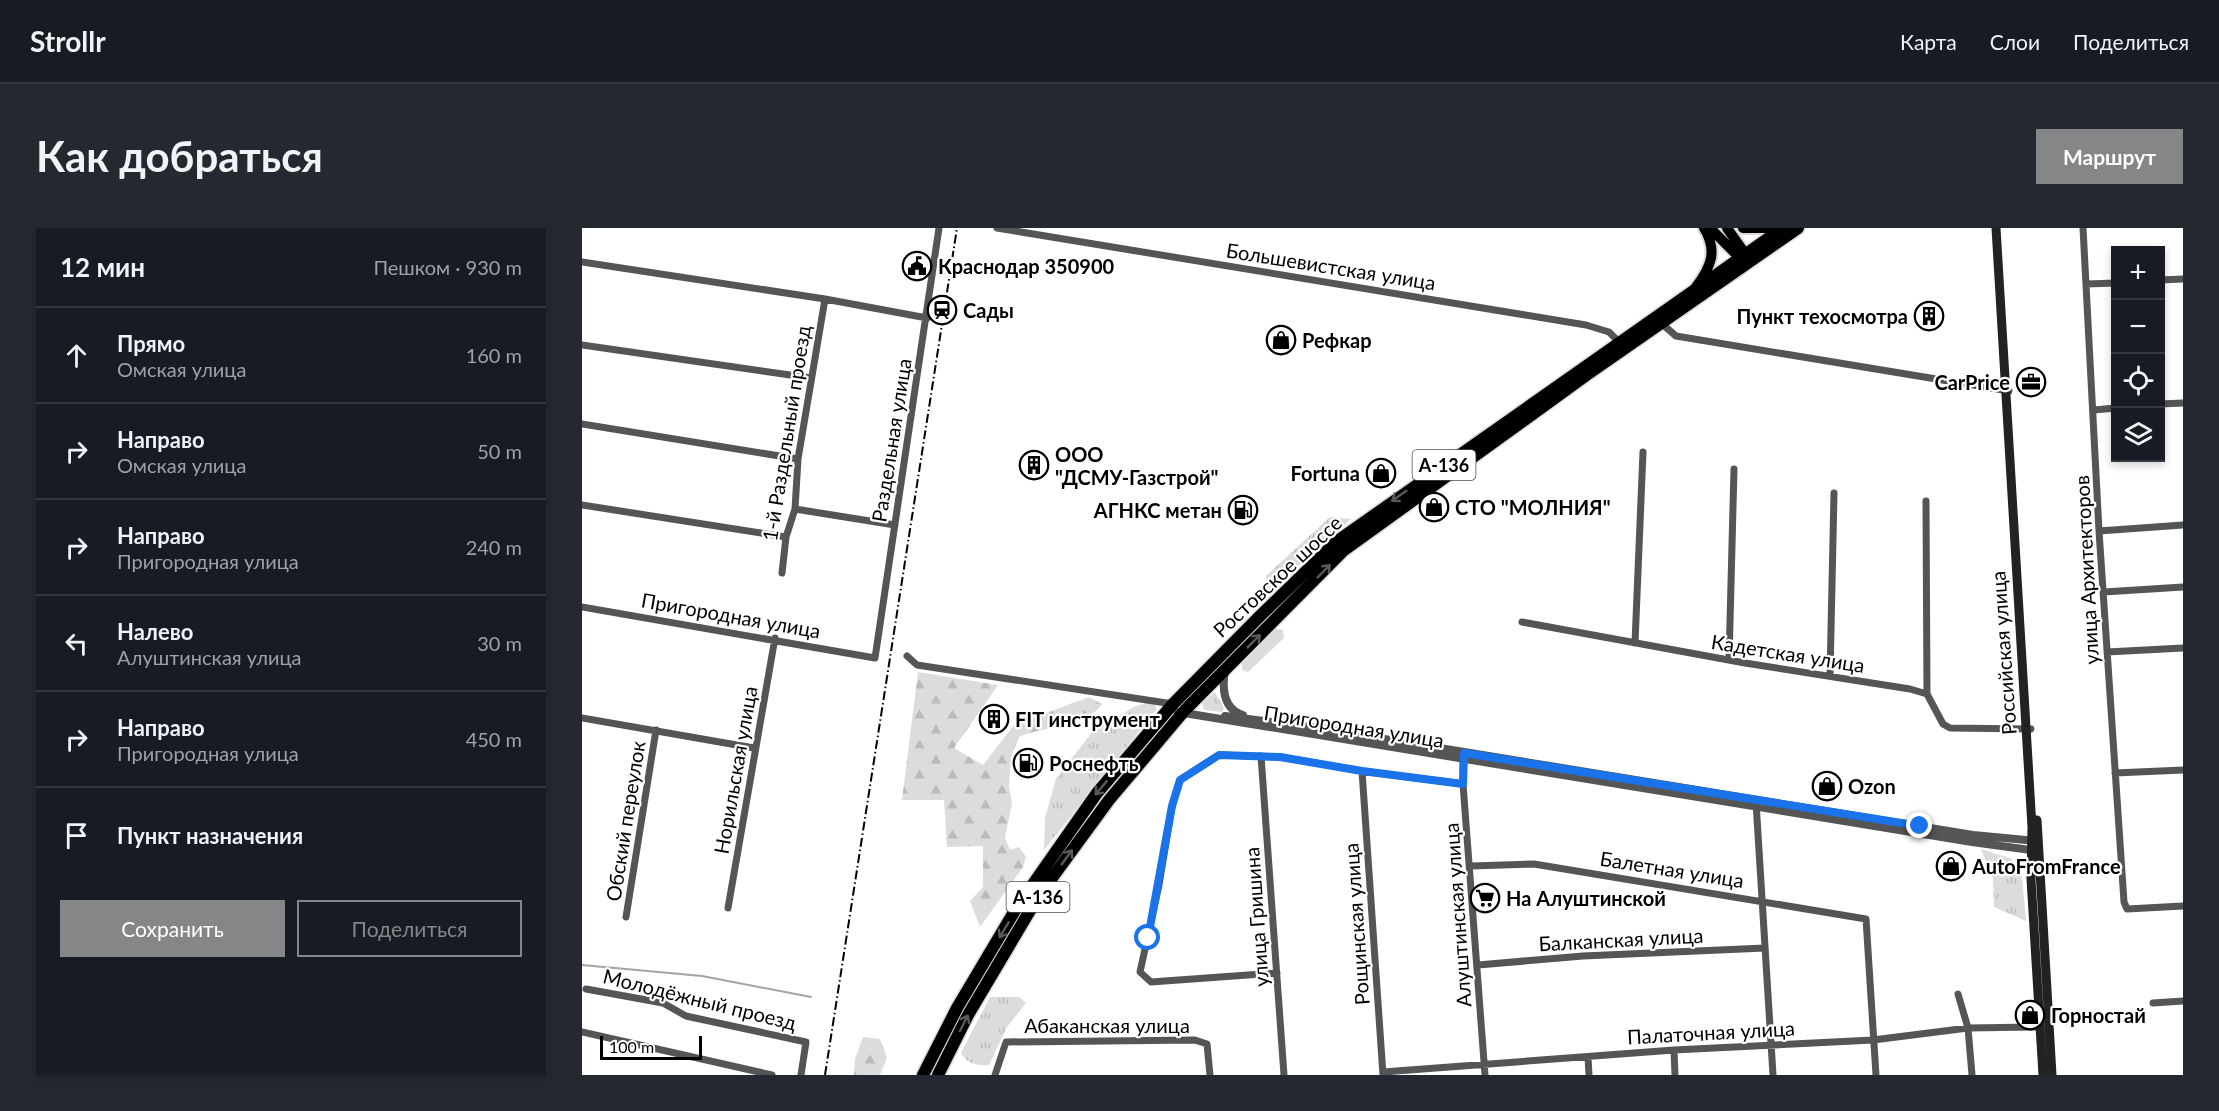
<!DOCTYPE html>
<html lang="ru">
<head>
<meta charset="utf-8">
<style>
	body { margin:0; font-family:Lato,sans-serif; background:#242831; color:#f1f3f6 }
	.controls { position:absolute; right:18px; top:18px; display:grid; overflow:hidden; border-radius:0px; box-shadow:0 3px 9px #0003 }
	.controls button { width:54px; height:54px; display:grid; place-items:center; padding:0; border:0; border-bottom:2px solid #363941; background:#171b24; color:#f1f3f6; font:30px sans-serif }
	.scale { position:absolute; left:18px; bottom:15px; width:102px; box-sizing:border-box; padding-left:6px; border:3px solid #000; border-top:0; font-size:16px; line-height:21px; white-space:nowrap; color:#000; -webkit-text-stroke:4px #fff; paint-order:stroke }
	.stop { position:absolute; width:18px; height:18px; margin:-14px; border:4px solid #1a73e8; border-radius:50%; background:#fff }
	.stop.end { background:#1a73e8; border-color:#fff; box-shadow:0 2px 6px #0008 }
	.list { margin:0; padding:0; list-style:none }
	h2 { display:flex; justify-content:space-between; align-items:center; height:78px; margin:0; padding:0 24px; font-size:26px }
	h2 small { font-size:20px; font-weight:400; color:#9ea1a6 }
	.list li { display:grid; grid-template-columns:39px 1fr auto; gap:18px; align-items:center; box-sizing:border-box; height:96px; padding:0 24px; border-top:2px solid #363941 }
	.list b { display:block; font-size:22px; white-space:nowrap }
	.list p { margin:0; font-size:20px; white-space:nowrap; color:#9ea1a6 }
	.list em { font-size:20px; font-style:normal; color:#9ea1a6 }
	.actions { display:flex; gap:12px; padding:18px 24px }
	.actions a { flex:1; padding:14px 0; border:2px solid #858687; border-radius:0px; text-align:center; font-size:21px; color:#858687 }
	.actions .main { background:#858687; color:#fff }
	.icon { flex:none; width:33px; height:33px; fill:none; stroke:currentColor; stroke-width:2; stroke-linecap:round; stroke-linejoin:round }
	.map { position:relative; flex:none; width:1601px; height:847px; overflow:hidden; border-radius:0px }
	header { display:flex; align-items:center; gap:36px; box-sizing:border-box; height:84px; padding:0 30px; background:#171b24; border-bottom:2px solid #363941 }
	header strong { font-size:28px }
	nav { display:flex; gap:33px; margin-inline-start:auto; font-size:21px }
	.intro { display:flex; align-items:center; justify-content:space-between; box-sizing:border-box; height:144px; padding:0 36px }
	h1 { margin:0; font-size:42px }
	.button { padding:15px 27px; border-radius:0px; background:#858687; color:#fff; font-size:21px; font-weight:700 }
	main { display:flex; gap:36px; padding:0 36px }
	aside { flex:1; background:#171b24; border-radius:0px; box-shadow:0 3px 9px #0003 }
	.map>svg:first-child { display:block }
	.grass { fill:url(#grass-tufts) }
	.forest { fill:url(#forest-firs) }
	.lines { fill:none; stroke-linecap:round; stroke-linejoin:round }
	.stream { stroke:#a3a3a3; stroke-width:2 }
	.primary-casing { stroke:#dbdbdb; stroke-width:14 }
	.trunk-casing { stroke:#dbdbdb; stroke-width:15 }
	.minor { stroke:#555; stroke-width:7 }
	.tertiary { stroke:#555; stroke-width:8 }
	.secondary { stroke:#222; stroke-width:9 }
	.primary { stroke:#000; stroke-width:10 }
	.trunk { stroke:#000; stroke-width:12 }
	.rail { stroke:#000; stroke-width:2; stroke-dasharray:9 3 1.5 3; stroke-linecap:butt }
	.oneway { stroke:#595959 }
	.route { stroke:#1a73e8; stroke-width:8 }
	.labels { text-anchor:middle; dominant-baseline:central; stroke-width:4.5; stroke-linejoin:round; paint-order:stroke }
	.shield { fill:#fff; stroke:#4c4c4c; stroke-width:1.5 }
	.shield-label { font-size:18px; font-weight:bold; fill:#000 }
	.poi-label { font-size:20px; font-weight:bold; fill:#000; stroke:#fff; text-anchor:start }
	.street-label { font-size:20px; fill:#000; stroke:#fff }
</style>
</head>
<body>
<header>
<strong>Strollr</strong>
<nav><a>Карта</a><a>Слои</a><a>Поделиться</a></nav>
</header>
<div class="intro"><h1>Как добраться</h1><a class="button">Маршрут</a></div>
<main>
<aside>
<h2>12 мин<small>Пешком · 930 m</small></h2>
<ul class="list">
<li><svg class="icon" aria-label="ahead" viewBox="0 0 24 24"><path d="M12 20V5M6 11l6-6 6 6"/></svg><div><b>Прямо</b><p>Омская улица</p></div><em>160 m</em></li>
<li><svg class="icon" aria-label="right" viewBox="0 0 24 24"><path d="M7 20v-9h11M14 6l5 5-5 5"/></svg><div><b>Направо</b><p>Омская улица</p></div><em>50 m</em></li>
<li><svg class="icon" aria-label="right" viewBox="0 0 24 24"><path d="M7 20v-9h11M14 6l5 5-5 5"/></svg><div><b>Направо</b><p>Пригородная улица</p></div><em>240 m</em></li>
<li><svg class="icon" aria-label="left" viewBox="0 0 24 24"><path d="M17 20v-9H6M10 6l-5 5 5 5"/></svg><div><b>Налево</b><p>Алуштинская улица</p></div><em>30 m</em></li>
<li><svg class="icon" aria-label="right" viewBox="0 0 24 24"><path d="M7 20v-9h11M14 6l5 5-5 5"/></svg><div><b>Направо</b><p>Пригородная улица</p></div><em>450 m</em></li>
<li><svg class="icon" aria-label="arrive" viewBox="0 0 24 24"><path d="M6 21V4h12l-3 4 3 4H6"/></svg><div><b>Пункт назначения</b></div></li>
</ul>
<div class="actions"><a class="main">Сохранить</a><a>Поделиться</a></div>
</aside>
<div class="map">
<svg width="1601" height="847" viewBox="0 0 1601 847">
	<defs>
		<pattern id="grass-tufts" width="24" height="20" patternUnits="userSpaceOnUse" patternTransform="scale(1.5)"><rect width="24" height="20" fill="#dcdcdc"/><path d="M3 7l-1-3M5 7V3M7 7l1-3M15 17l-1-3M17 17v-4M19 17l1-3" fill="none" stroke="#bbb"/></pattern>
		<pattern id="forest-firs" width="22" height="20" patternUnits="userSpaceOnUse" patternTransform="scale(1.5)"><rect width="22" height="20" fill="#dcdcdc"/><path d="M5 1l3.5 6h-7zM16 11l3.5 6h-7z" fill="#bbb"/></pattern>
	</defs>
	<rect width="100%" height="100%" fill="#fff"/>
	<path class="grass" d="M748 289 769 291 690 361 684 360V348Z
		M693 401 701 402 702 410 666 444 660 442V434Z
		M633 464 642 480 640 484 622 482 620 475Z
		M567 474 574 478V482L462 622 463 590 474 551 511 503 552 479Z
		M1399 621 1430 631 1440 648 1444 693 1412 679 1411 651Z
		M408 769H437L444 775 425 799 407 837C396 838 385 836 379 825Z"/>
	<path class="forest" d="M336 444 416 457 372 520 401 537 432 497 507 469 520 476C506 498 461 498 437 509L429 529 427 559 430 575 423 610 428 622 437 619 444 629 441 639 398 699 388 673 401 659V618L365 619 362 572H320Z
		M281 809 298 811 305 830 298 847H272L273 831Z"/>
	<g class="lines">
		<path class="stream" d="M0 737 120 748 229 769"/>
		<g class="primary-casing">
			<path id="primary" d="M1128 0 1153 25 1168 27
				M1145 0 1164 27
				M1161 0H1186
				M1114 59C1129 39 1136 23 1122 0"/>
		</g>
		<g class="trunk-casing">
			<path id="trunk" d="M341 847 375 780 435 679 515 565 591 476 678 388 754 314 1201 0
				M356 847 386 787 456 669 527 572 603 482 761 323 1006 146 1216 0"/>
		</g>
		<path class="minor" d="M415 0 1004 97 1027 104 1038 115
			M1501 0 1517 303 1542 674 1545 681 1601 678
			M0 34 243 71 345 90
			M1578 52 1601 51
			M1504 56 1534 55
			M1079 95 1094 108 1427 163
			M0 117 229 150
			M1578 176 1601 175
			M1512 182 1534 180
			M0 196 216 231
			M1344 273 1345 466
			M0 277 204 309
			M213 281 313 297
			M1517 303 1601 297
			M200 345 204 309 213 281 216 231 243 71
			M1522 364 1601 359
			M0 379 293 430 357 0
			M940 394 1163 435 1328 461 1345 466 1361 496 1368 500 1449 501
			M1053 415 1061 224
			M1525 424 1601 420
			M325 428 335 437 591 476
			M1147 432 1152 241
			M1248 448 1252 265
			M0 490 172 520
			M881 527V556L903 847
			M679 528 702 847
			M780 543 801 847
			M1533 545 1601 542
			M1174 574 1191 847
			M889 638 952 636 1284 691 1294 847
			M146 680 193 410
			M44 689 74 502
			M896 737 1001 728 1183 720
			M695 745 569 754 558 744 577 657 590 578 598 552 637 527 698 529 780 543 881 556
			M4 761 81 775 104 788 224 814 219 847
			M1376 766 1386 800 1390 847
			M1571 775 1601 773
			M0 804 190 847
			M1092 822 1093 847
			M1006 829 1007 847
			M801 844 1092 822 1291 812 1386 800 1458 799
			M413 847 424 814 613 812 625 816 628 847"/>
		<path class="tertiary" d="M643 442C640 460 641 481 661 487
			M596 484 1390 614 1456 623
			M643 488 735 500 1391 607 1455 613"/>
		<path class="secondary" d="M1414 0 1450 599 1449 651 1461 847
			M1455 592 1470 847"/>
		<use href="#primary" class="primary"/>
		<use href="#trunk" class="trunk"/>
		<path class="rail" d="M243 847 375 0"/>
	</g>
	<defs><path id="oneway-shaft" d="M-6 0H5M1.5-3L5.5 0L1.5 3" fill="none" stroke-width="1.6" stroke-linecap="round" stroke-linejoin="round" transform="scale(1.5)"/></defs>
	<g class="oneway">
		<use href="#oneway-shaft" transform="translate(817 268) rotate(145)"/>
		<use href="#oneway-shaft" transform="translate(742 343) rotate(-45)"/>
		<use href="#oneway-shaft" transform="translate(672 413) rotate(-45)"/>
		<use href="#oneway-shaft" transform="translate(519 560) rotate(130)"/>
		<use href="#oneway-shaft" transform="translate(485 629) rotate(-54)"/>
		<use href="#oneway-shaft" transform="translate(422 702) rotate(121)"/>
		<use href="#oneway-shaft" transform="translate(382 795) rotate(-63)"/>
	</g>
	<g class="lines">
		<path class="route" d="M566 710 590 578 598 552 637 527 698 529 780 543 881 556 882 525 1338 598"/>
	</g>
	<defs>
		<g id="civic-ring" transform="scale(1.5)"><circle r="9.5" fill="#fff" stroke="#000" stroke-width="1.5"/><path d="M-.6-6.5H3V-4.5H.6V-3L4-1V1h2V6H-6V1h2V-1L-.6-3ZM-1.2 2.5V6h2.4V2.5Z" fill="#000"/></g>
		<g id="station-ring" transform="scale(1.5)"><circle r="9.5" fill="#fff" stroke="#000" stroke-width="1.5"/><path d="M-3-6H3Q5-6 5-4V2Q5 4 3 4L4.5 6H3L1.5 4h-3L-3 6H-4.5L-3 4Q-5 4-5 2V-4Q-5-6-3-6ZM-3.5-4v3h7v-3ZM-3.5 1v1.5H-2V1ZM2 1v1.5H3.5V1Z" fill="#000"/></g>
		<g id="building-ring" transform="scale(1.5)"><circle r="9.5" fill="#fff" stroke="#000" stroke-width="1.5"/><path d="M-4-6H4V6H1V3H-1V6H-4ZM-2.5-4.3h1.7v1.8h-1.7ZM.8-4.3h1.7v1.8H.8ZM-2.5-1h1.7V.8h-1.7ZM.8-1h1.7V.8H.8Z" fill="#000"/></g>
		<g id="shop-ring" transform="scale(1.5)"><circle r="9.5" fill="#fff" stroke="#000" stroke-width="1.5"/><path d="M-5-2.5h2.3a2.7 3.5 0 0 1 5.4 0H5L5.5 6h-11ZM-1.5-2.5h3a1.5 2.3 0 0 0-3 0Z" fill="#000"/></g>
		<g id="office-ring" transform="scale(1.5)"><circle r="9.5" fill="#fff" stroke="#000" stroke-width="1.5"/><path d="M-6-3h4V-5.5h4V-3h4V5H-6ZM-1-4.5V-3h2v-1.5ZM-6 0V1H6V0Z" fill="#000"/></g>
		<g id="fuel-ring" transform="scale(1.5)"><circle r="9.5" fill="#fff" stroke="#000" stroke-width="1.5"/><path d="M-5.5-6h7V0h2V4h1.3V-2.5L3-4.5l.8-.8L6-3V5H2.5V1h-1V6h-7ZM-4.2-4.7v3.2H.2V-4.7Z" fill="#000"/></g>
		<g id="supermarket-ring" transform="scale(1.5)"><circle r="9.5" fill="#fff" stroke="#000" stroke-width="1.5"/><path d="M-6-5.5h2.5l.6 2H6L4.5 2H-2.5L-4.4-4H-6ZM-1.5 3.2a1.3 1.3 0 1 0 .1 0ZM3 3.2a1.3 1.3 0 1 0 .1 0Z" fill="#000"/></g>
	</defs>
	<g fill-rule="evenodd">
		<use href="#civic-ring" x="335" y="38"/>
		<use href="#station-ring" x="360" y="82"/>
		<use href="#building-ring" x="1347" y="88"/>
		<use href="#shop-ring" x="699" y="112"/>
		<use href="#office-ring" x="1449" y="154"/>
		<use href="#building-ring" x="452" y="237"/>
		<use href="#shop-ring" x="799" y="245"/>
		<use href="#shop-ring" x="852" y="279"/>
		<use href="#fuel-ring" x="661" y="282"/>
		<use href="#building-ring" x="412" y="491"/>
		<use href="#fuel-ring" x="446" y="535"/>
		<use href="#shop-ring" x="1245" y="558"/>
		<use href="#shop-ring" x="1369" y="638"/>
		<use href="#supermarket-ring" x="903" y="670"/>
		<use href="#shop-ring" x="1448" y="787"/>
	</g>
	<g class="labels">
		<g class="shield">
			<rect x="830.5" y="222" width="63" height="30" rx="4.5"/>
			<rect x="424.5" y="654" width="63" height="30" rx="4.5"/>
		</g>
		<g class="shield-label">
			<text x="862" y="237">А-136</text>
			<text x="456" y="669">А-136</text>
		</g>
		<g class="poi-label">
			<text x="356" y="38">Краснодар 350900</text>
			<text x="381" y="82">Сады</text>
			<text x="1326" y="88" text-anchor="end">Пункт техосмотра</text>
			<text x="720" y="112">Рефкар</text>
			<text x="1428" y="154" text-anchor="end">CarPrice</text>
			<text x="473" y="226">ООО<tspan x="473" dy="23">"ДСМУ-Газстрой"</tspan></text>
			<text x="778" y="245" text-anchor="end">Fortuna</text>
			<text x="873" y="279">СТО "МОЛНИЯ"</text>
			<text x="640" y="282" text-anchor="end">АГНКС метан</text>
			<text x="433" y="491">FIT инструмент</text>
			<text x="467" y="535">Роснефть</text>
			<text x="1266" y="558">Ozon</text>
			<text x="1390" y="638">AutoFromFrance</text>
			<text x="924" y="670">На Алуштинской</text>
			<text x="1469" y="787">Горностай</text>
		</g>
		<g class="street-label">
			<text transform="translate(749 38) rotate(9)">Большевистская улица</text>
			<text transform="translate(204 205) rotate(-81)">1-й Раздельный проезд</text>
			<text transform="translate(309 212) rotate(-81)">Раздельная улица</text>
			<text transform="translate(1504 342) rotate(-93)">улица Архитекторов</text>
			<text transform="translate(695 348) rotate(-43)">Ростовское шоссе</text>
			<text transform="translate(149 387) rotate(10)">Пригородная улица</text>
			<text transform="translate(1206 425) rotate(9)">Кадетская улица</text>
			<text transform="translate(1421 425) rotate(-94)">Российская улица</text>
			<text transform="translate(772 498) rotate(9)">Пригородная улица</text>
			<text transform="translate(153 542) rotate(-80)">Норильская улица</text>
			<text transform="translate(43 593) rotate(-81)">Обский переулок</text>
			<text transform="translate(1090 641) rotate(9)">Балетная улица</text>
			<text transform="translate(875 687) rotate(-94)">Алуштинская улица</text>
			<text transform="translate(674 689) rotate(-94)">улица Гришина</text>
			<text transform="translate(774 696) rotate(-94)">Рощинская улица</text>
			<text transform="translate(1039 711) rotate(-3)">Балканская улица</text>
			<text transform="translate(118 771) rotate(14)">Молодёжный проезд</text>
			<text x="525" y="797">Абаканская улица</text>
			<text transform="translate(1129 804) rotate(-3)">Палаточная улица</text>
		</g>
	</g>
</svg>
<div class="controls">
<button>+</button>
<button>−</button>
<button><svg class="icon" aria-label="locate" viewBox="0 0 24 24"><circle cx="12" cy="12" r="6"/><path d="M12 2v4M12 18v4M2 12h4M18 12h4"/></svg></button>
<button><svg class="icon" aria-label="layers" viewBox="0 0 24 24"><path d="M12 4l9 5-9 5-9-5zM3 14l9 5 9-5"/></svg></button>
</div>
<div class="scale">100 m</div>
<div class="stop" style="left:566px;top:710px"></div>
<div class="stop end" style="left:1338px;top:598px"></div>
</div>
</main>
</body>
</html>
